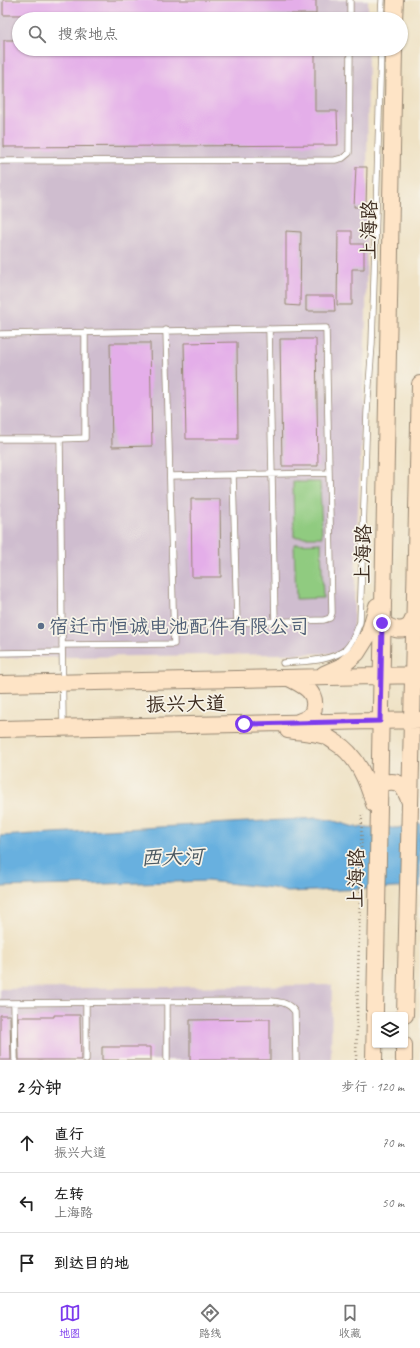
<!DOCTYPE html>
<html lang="zh">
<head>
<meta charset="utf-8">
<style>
	body { margin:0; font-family:Caveat,"LXGW WenKai TC",sans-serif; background:#f6f6f6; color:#222 }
	.controls { position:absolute; right:12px; bottom:12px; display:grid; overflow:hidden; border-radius:4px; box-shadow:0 1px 3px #0004 }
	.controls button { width:36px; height:36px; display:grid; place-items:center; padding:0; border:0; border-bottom:1px solid #e0e0e0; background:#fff; color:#222; font:20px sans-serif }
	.stop { position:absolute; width:12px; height:12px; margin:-9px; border:3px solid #7c3aed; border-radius:50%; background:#fff }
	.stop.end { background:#7c3aed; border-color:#fff; box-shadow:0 1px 4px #0008 }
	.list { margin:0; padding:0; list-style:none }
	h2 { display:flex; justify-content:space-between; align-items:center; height:52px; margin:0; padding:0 16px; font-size:17px }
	h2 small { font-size:13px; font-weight:400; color:#767676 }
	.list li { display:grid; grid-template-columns:26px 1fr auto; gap:12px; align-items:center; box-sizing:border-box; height:60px; padding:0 16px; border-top:1px solid #e0e0e0 }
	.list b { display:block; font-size:15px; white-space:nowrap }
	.list p { margin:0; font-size:13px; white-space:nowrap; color:#767676 }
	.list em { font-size:13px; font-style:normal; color:#767676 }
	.icon { flex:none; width:22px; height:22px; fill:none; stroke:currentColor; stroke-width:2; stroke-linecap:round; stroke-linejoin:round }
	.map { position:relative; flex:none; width:420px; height:1060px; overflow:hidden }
	.search { position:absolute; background:#fff; box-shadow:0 1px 3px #0004; left:12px; right:12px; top:12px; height:44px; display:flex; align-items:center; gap:10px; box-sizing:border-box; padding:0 14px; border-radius:22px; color:#767676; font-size:15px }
	.sheet { height:232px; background:#fff }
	nav { display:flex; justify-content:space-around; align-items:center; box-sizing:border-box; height:56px; border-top:1px solid #e0e0e0; background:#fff; font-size:11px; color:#767676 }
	nav a { display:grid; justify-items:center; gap:2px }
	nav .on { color:#7c3aed }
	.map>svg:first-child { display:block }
	.industrial { fill:#cfbdcf }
	.green { fill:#90cb80; stroke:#667a4f }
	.water { fill:#68b0df; stroke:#526d7e }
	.building { fill:#e4aee9 }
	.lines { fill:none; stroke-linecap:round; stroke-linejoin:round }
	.service-casing { stroke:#958672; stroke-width:7 }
	.secondary-casing { stroke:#958672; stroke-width:18 }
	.path { stroke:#958672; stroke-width:2.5; stroke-dasharray:1 3; stroke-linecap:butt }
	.service { stroke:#fff; stroke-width:5.5 }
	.secondary { stroke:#fee4c6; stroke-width:16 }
	.route { stroke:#7c3aed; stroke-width:5 }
	.service-dot { fill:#5c6f8a; stroke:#f7f3e8; stroke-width:1.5 }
	.labels { text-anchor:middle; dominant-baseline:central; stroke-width:3.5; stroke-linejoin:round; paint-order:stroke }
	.street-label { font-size:20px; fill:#3b2a1e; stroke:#f7f3e8 }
	.service-label { font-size:20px; fill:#4e5e75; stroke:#f7f3e8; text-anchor:start }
	.water-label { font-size:21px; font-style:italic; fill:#4b5962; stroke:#f7f3e8 }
</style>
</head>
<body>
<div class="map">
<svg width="420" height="1060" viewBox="0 0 420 1060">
	<rect width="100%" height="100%" fill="#f7f3e8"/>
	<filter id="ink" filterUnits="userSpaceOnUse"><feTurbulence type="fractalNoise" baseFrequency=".025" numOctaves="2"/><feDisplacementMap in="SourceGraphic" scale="8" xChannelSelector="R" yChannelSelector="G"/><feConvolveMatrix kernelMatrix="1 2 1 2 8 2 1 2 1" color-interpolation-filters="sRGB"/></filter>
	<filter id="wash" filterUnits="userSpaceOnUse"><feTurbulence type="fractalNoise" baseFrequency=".012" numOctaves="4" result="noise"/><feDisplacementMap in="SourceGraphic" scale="16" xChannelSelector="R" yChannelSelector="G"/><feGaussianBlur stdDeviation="0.9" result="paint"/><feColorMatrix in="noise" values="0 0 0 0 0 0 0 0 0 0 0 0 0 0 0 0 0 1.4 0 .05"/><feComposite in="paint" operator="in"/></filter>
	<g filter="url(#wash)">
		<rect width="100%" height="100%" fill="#efe2c5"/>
		<path class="industrial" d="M0 0H368V19H19V49H368L366 318 352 653 0 658Z
			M332 985 331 1060H0V989Z"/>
		<path class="green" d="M293 482H320L322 537H294Z
			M321 543 323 598 296 599 294 544Z"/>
		<path class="water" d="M318 818 334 821 354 827 397 828 420 823V887L287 892 274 888 207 881 0 887V836Z"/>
		<g id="blocks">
			<path class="building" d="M3 0H316V14L3 15Z
				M4 40H19V49H315V111H337L338 145 4 147Z
				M356 167H367L366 207H354Z
				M286 231 301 232 300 306 286 305Z
				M338 231H352V244H364V269H352V305H337Z
				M306 296H334L335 311H306Z
				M280 339H316L318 466H282Z
				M237 342 238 439H186L184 343Z
				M110 343H150L152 446 112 447Z
				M191 499H220L221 577H192Z
				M0 1015H10L11 1060H0Z
				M54 1015H80L81 1060H19L18 1017H54Z
				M270 1019V1060H190V1020Z
				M102 1047H151V1060H102Z"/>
		</g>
	</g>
	<g filter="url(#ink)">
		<use href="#blocks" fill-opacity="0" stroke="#958672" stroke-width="1"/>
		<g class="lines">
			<g class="service-casing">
				<path id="service" d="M350 19V0
					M381 19 382 0
					M0 161 335 160 343 158 349 153 350 49
					M269 329 275 622
					M0 334 326 328 332 613 330 618 324 620 173 625
					M0 439H60L63 726
					M60 439 85 438V332
					M233 475 237 623
					M170 476 329 473
					M62 645 174 644 166 330
					M0 653 62 652
					M283 663C301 661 331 662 346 649 353 642 357 630 360 622L367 412 372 344 381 49
					M86 1002V1060
					M167 1002V1060
					M0 1003 271 1001C282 1002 289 1003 295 1012L296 1060
					M14 1003 15 1060"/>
			</g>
			<g class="secondary-casing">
				<path id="secondary" d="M394 19 395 0
					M382 623C390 627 399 633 408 627 411 625 413 619 415 615
					M324 674 342 666 357 653 369 634 377 606
					M289 678C300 684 316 690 314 706 314 710 312 714 309 717 306 719 301 721 298 722
					M0 684 420 675
					M0 729 420 720
					M288 730C300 732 313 732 325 736 328 737 332 740 335 742 357 755 367 780 374 804
					M379 784C399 778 403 784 410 802
					M405 1015 420 384
					M374 1060 394 49
					M404 1060V1045"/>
			</g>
			<path class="path" d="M356 1060 362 812"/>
			<use href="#service" class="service"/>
			<use href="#secondary" class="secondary"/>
		</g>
	</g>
	<g class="lines" filter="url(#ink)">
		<path class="route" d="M244 724 380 721 382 623"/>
	</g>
	<circle class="service-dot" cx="41" cy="626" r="4"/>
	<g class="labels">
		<g class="street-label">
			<text transform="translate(369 230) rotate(-89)">上海路</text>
			<text transform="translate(363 554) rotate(-89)">上海路</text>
			<text transform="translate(186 704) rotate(-1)">振兴大道</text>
			<text transform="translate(356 878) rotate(-89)">上海路</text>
		</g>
		<g class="service-label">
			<text x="49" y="626">宿迁市恒诚电池配件有限公司</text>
		</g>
		<g class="water-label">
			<text transform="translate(172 857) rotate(-2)">西大河</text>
		</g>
	</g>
</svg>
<div class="controls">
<button><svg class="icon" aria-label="layers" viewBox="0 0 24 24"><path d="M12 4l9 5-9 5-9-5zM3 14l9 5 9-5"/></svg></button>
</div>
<div class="stop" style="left:244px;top:724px"></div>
<div class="stop end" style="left:382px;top:623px"></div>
<div class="search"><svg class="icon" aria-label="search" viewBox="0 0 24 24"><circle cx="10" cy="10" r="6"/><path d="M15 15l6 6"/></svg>搜索地点</div>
</div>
<section class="sheet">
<h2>2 分钟<small>步行 · 120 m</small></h2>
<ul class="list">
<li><svg class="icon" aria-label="ahead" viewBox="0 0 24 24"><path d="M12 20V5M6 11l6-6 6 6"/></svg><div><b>直行</b><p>振兴大道</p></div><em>70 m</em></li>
<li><svg class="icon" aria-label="left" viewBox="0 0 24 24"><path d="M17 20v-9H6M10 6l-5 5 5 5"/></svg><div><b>左转</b><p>上海路</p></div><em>50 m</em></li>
<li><svg class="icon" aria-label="arrive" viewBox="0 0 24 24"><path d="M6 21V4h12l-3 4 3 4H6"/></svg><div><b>到达目的地</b></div></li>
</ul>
</section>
<nav>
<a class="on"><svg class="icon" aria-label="map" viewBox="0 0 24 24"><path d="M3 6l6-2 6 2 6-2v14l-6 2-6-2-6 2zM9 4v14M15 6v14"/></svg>地图</a>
<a><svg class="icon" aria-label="directions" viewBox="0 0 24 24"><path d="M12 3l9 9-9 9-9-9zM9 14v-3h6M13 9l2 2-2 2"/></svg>路线</a>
<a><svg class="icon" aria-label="saved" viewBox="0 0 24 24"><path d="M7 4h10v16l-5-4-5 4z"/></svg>收藏</a>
</nav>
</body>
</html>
